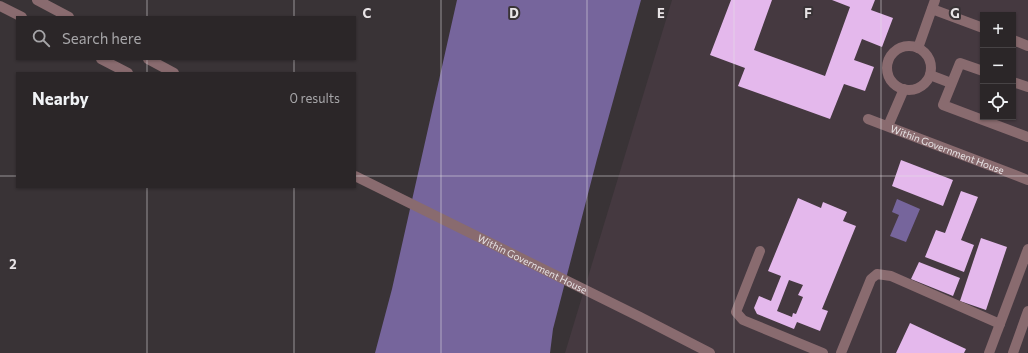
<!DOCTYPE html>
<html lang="en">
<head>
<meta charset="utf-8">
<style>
	body { margin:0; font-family:Commissioner,sans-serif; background:#373234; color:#f1f3f6 }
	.controls { position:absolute; right:12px; top:12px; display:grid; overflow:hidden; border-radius:0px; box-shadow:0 1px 3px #0004 }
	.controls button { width:36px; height:36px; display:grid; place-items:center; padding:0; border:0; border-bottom:1px solid #474345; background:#2b2628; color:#f1f3f6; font:20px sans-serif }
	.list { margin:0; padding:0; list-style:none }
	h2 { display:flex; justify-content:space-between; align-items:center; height:52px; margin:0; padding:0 16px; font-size:17px }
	h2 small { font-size:13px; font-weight:400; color:#a6a5a8 }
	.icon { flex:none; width:22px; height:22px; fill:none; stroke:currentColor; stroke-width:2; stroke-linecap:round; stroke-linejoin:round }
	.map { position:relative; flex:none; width:1028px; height:353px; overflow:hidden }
	.search { position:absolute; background:#2b2628; box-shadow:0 1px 3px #0004; left:16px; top:16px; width:340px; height:44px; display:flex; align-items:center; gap:10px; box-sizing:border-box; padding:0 14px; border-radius:0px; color:#a6a5a8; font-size:15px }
	.panel { position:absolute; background:#2b2628; box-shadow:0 1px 3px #0004; left:16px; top:72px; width:340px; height:116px; border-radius:0px }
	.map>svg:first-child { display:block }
	.built { fill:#453940; fill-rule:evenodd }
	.water { fill:#76659c }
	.building { fill:#e4b8ec; fill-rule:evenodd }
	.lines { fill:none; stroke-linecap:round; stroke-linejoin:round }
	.minor { stroke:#896b6f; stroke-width:10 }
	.grid { fill:none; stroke:#e8e4e6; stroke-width:1; stroke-opacity:0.55 }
	.labels { text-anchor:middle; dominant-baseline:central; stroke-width:4; stroke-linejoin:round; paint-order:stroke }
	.street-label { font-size:10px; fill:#e8e4e6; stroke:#393336 }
	.grid-label { font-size:13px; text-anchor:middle; font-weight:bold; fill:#e8e4e6; stroke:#393336; stroke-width:4; stroke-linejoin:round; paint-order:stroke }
</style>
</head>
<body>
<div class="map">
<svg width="1028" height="353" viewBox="0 0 1028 353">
	<rect width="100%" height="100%" fill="#393336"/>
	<path class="built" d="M672 0H1028V351L1027 353H565ZM983 15H1013V117H983Z"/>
	<path class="water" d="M457 0H641L597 159 553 329 550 353H375L392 289Z
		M897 199 920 209 906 242 890 236 899 215 892 212Z"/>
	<path class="building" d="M731 0H772L754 50 825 76 850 7 832 0H875L871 10 893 18 882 47 862 39 854 60 874 67 865 91 844 84 830 119 738 86 745 68 710 55Z
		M901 160 953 180 943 206 892 186Z
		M961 191 978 197 961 240 974 245 964 272 925 257 936 230 945 233Z
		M798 198 821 208 823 202 847 212 843 221 856 226 822 309 828 311 820 331 797 322 794 329 757 314 754 308 759 296 771 301 781 276 768 271ZM789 280 803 285 798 295 803 297 796 314 793 313 792 317 777 311Z
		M981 238 1007 247 986 310 960 301Z
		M919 262 960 278 953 296 911 279Z
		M910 323 966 349 964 353H896Z"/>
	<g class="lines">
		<g class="minor">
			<path d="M37 0 69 17"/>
			<path d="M0 6 22 17"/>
			<path d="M932 9 983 28"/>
			<path d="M1013 40 1028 46"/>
			<circle cx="909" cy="68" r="22"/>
			<path d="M918 48 935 0"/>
			<path d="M101 59 128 73"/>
			<path d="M148 59 174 73"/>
			<path d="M983 71 960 63 943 105 1028 137"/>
			<path d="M930 75 951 83"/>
			<path d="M1013 82 1028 87"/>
			<path id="s1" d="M868 119 1028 180"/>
			<path d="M888 126 904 89"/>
			<path id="s2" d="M355 176 640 317 710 353"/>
			<path d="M760 251 736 312 743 320 823 353"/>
			<path d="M841 353 871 279 877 274 891 276 1000 324"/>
			<path d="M989 353 1028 249"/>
			<path d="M1013 353 1028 311"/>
		</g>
	</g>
	<path class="grid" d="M147 0V17M294 0V17M441 0V353M587 0V353M734 0V353M881 0V353M147 59V73M294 59V73M0 176H17M355 176H1028M147 187V353M294 187V353"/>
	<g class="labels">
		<g class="street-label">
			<text stroke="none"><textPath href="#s1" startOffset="85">Within Government House</textPath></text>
			<text stroke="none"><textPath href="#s2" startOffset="198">Within Government House</textPath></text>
		</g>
	</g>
	<g class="grid-label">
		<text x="367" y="18">C</text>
		<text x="514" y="18">D</text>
		<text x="661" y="18">E</text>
		<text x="808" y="18">F</text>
		<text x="955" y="18">G</text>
		<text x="13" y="269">2</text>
	</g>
</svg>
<div class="controls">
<button>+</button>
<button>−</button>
<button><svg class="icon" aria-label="locate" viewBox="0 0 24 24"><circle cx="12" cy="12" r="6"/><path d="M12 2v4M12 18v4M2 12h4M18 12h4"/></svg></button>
</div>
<div class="search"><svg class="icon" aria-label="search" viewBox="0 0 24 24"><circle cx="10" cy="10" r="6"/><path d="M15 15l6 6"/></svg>Search here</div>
<section class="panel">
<h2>Nearby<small>0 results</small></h2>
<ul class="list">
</ul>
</section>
</div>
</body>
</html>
